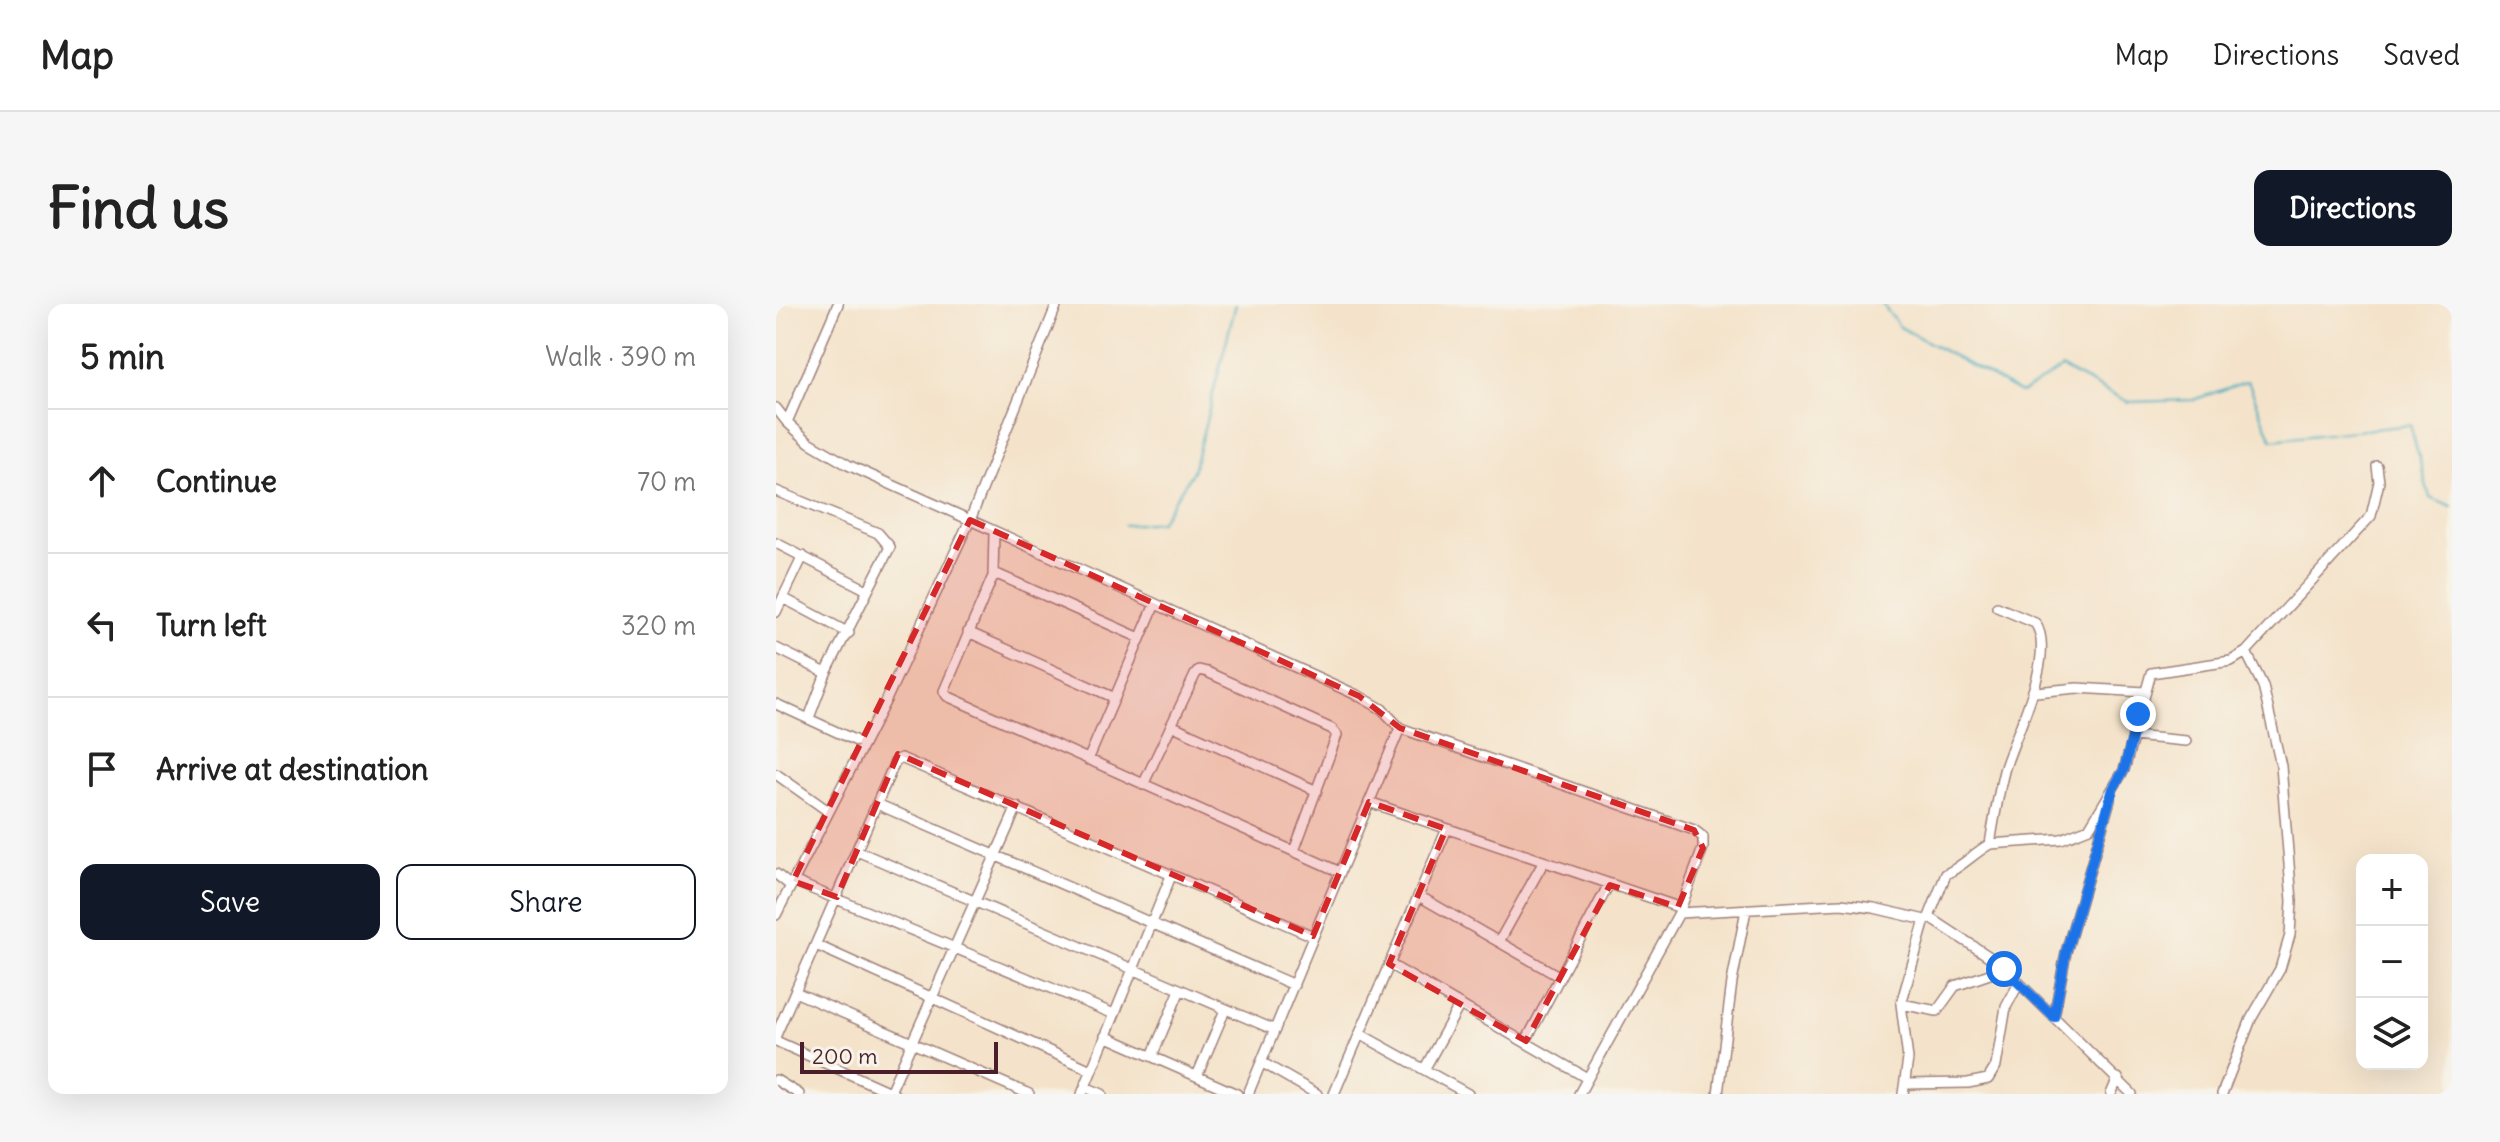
<!DOCTYPE html>
<html lang="en">
<head>
<meta charset="utf-8">
<style>
	body { margin:0; font-family:Delius,sans-serif; background:#f6f6f6; color:#222 }
	.controls { position:absolute; right:24px; bottom:24px; display:grid; overflow:hidden; border-radius:16px; box-shadow:0 8px 32px #0002 }
	.controls button { width:72px; height:72px; display:grid; place-items:center; padding:0; border:0; border-bottom:2px solid #e0e0e0; background:#fff; color:#222; font:40px sans-serif }
	.scale { position:absolute; left:24px; bottom:20px; width:198px; box-sizing:border-box; padding-left:8px; border:4px solid #4a1f2b; border-top:0; font-size:22px; line-height:28px; white-space:nowrap; color:#4a1f2b; -webkit-text-stroke:6px #f7f3e8; paint-order:stroke }
	.stop { position:absolute; width:24px; height:24px; margin:-18px; border:6px solid #1a73e8; border-radius:50%; background:#fff }
	.stop.end { background:#1a73e8; border-color:#fff; box-shadow:0 2px 8px #0008 }
	.list { margin:0; padding:0; list-style:none }
	h2 { display:flex; justify-content:space-between; align-items:center; height:104px; margin:0; padding:0 32px; font-size:34px }
	h2 small { font-size:26px; font-weight:400; color:#767676 }
	.list li { display:grid; grid-template-columns:52px 1fr auto; gap:24px; align-items:center; box-sizing:border-box; height:144px; padding:0 32px; border-top:2px solid #e0e0e0 }
	.list b { display:block; font-size:30px; white-space:nowrap }
	.list em { font-size:26px; font-style:normal; color:#767676 }
	.actions { display:flex; gap:16px; padding:24px 32px }
	.actions a { flex:1; padding:18px 0; border:2px solid #111827; border-radius:16px; text-align:center; font-size:28px; color:#111827 }
	.actions .main { background:#111827; color:#fff }
	.icon { flex:none; width:44px; height:44px; fill:none; stroke:currentColor; stroke-width:2; stroke-linecap:round; stroke-linejoin:round }
	.map { position:relative; flex:none; width:1676px; height:790px; overflow:hidden; border-radius:16px }
	header { display:flex; align-items:center; gap:48px; box-sizing:border-box; height:112px; padding:0 40px; background:#fff; border-bottom:2px solid #e0e0e0 }
	header strong { font-size:38px }
	nav { display:flex; gap:44px; margin-inline-start:auto; font-size:28px }
	.intro { display:flex; align-items:center; justify-content:space-between; box-sizing:border-box; height:192px; padding:0 48px }
	h1 { margin:0; font-size:56px }
	.button { padding:20px 36px; border-radius:16px; background:#111827; color:#fff; font-size:28px; font-weight:700 }
	main { display:flex; gap:48px; padding:0 48px }
	aside { flex:1; background:#fff; border-radius:16px; box-shadow:0 8px 32px #0002 }
	.map>svg:first-child { display:block }
	.lines { fill:none; stroke-linecap:round; stroke-linejoin:round }
	.stream { stroke:#3eaabe; stroke-width:2 }
	.minor-casing { stroke:#9f817a; stroke-width:12 }
	.minor { stroke:#fff; stroke-width:9 }
	.route { stroke:#1a73e8; stroke-width:10 }
	.marked { fill:#d62828; fill-opacity:0.2; stroke:#d62828; stroke-width:6; stroke-dasharray:16 10; stroke-linejoin:round }
</style>
</head>
<body>
<header>
<strong>Map</strong>
<nav><a>Map</a><a>Directions</a><a>Saved</a></nav>
</header>
<div class="intro"><h1>Find us</h1><a class="button">Directions</a></div>
<main>
<aside>
<h2>5 min<small>Walk · 390 m</small></h2>
<ul class="list">
<li><svg class="icon" aria-label="ahead" viewBox="0 0 24 24"><path d="M12 20V5M6 11l6-6 6 6"/></svg><div><b>Continue</b></div><em>70 m</em></li>
<li><svg class="icon" aria-label="left" viewBox="0 0 24 24"><path d="M17 20v-9H6M10 6l-5 5 5 5"/></svg><div><b>Turn left</b></div><em>320 m</em></li>
<li><svg class="icon" aria-label="arrive" viewBox="0 0 24 24"><path d="M6 21V4h12l-3 4 3 4H6"/></svg><div><b>Arrive at destination</b></div></li>
</ul>
<div class="actions"><a class="main">Save</a><a>Share</a></div>
</aside>
<div class="map">
<svg width="1676" height="790" viewBox="0 0 1676 790">
	<rect width="100%" height="100%" fill="#f7f3e8"/>
	<filter id="ink" filterUnits="userSpaceOnUse"><feTurbulence type="fractalNoise" baseFrequency=".0125" numOctaves="2"/><feDisplacementMap in="SourceGraphic" scale="16" xChannelSelector="R" yChannelSelector="G"/><feConvolveMatrix kernelMatrix="1 2 1 2 8 2 1 2 1" color-interpolation-filters="sRGB"/></filter>
	<filter id="wash" filterUnits="userSpaceOnUse"><feTurbulence type="fractalNoise" baseFrequency=".006" numOctaves="4" result="noise"/><feDisplacementMap in="SourceGraphic" scale="32" xChannelSelector="R" yChannelSelector="G"/><feGaussianBlur stdDeviation="1.8" result="paint"/><feColorMatrix in="noise" values="0 0 0 0 0 0 0 0 0 0 0 0 0 0 0 0 0 1.4 0 .05"/><feComposite in="paint" operator="in"/></filter>
	<g filter="url(#wash)">
		<rect width="100%" height="100%" fill="#f4e3ca"/>
		<g class="lines">
			<path class="stream" d="M1106 0 1124 23 1245 89 1286 64 1352 98 1417 96 1472 77 1496 136 1634 121 1654 194 1676 203
				M348 221 384 218 417 167 460 0"/>
		</g>
	</g>
	<g filter="url(#ink)">
		<g class="lines">
			<g class="minor-casing">
				<path id="minor" d="M62 0 11 118 33 138 72 161 194 216 281 0
					M0 104 11 118
					M0 187 102 229 114 243 50 369 33 414
					M0 239 91 286
					M217 272 218 228
					M7 294 73 329
					M0 308 27 252
					M192 328 339 394
					M364 334 223 271 217 272 168 387 171 392 564 568
					M0 344 50 369
					M1260 388 1301 384 1369 388
					M0 400 87 440
					M395 421 541 487
					M1357 432 1410 437
					M312 456 379 300
					M0 470 52 507
					M367 481 419 371 423 366 431 368 556 425 561 431 518 547
					M593 498 902 603
					M101 500 518 681
					M1214 540C1218 516 1222 491 1228 467 1237 434 1282 350 1259 319L1221 303
					M81 547 499 726
					M0 570 15 582
					M17 577 338 710
					M643 592 784 673
					M903 609 1065 600 1098 604 1149 616 1153 613 1223 659 1356 790
					M0 611 110 396 194 216 583 392 606 405 624 424 918 526 927 533V544L903 609 803 790
					M1153 613 1170 570C1187 562 1198 549 1214 540L1285 535 1313 524 1348 466 1375 369 1455 357 1470 348 1595 212 1603 178 1601 162
					M724 636 767 559
					M40 641 315 766
					M613 660 811 774
					M19 688 253 790
					M1125 700 1161 707 1179 682 1228 665
					M1278 713 1290 648 1334 496
					M584 730 692 790
					M0 731 119 458 125 454 537 632
					M329 732 461 790
					M0 737 118 790
					M750 737 833 580
					M376 752 404 686
					M485 758 541 790
					M649 764 683 702
					M421 772 449 706
					M0 776 23 790
					M1130 780 1192 779 1212 775 1220 762 1230 703 1243 679
					M309 783 326 790
					M114 788 241 503
					M306 790 395 572
					M472 790 624 424
					M558 790 670 527
					M942 790 956 678 970 606
					M1127 790 1132 755 1125 700 1149 616
					M1335 790 1342 774
					M1446 790 1475 715 1504 665 1514 631 1516 597 1505 462 1487 382 1470 348"/>
			</g>
			<use href="#minor" class="minor"/>
		</g>
	</g>
	<g class="lines" filter="url(#ink)">
		<path class="route" d="M1228 665 1278 713 1290 648 1337 485 1348 466 1362 410"/>
	</g>
	<path class="marked" d="M194 216 583 392 624 424 918 526 927 544 902 603 834 581 750 737 613 660 670 525 593 498 537 632 122 450 61 593 17 577Z"/>
</svg>
<div class="controls">
<button>+</button>
<button>−</button>
<button><svg class="icon" aria-label="layers" viewBox="0 0 24 24"><path d="M12 4l9 5-9 5-9-5zM3 14l9 5 9-5"/></svg></button>
</div>
<div class="scale">200 m</div>
<div class="stop" style="left:1228px;top:665px"></div>
<div class="stop end" style="left:1362px;top:410px"></div>
</div>
</main>
</body>
</html>
